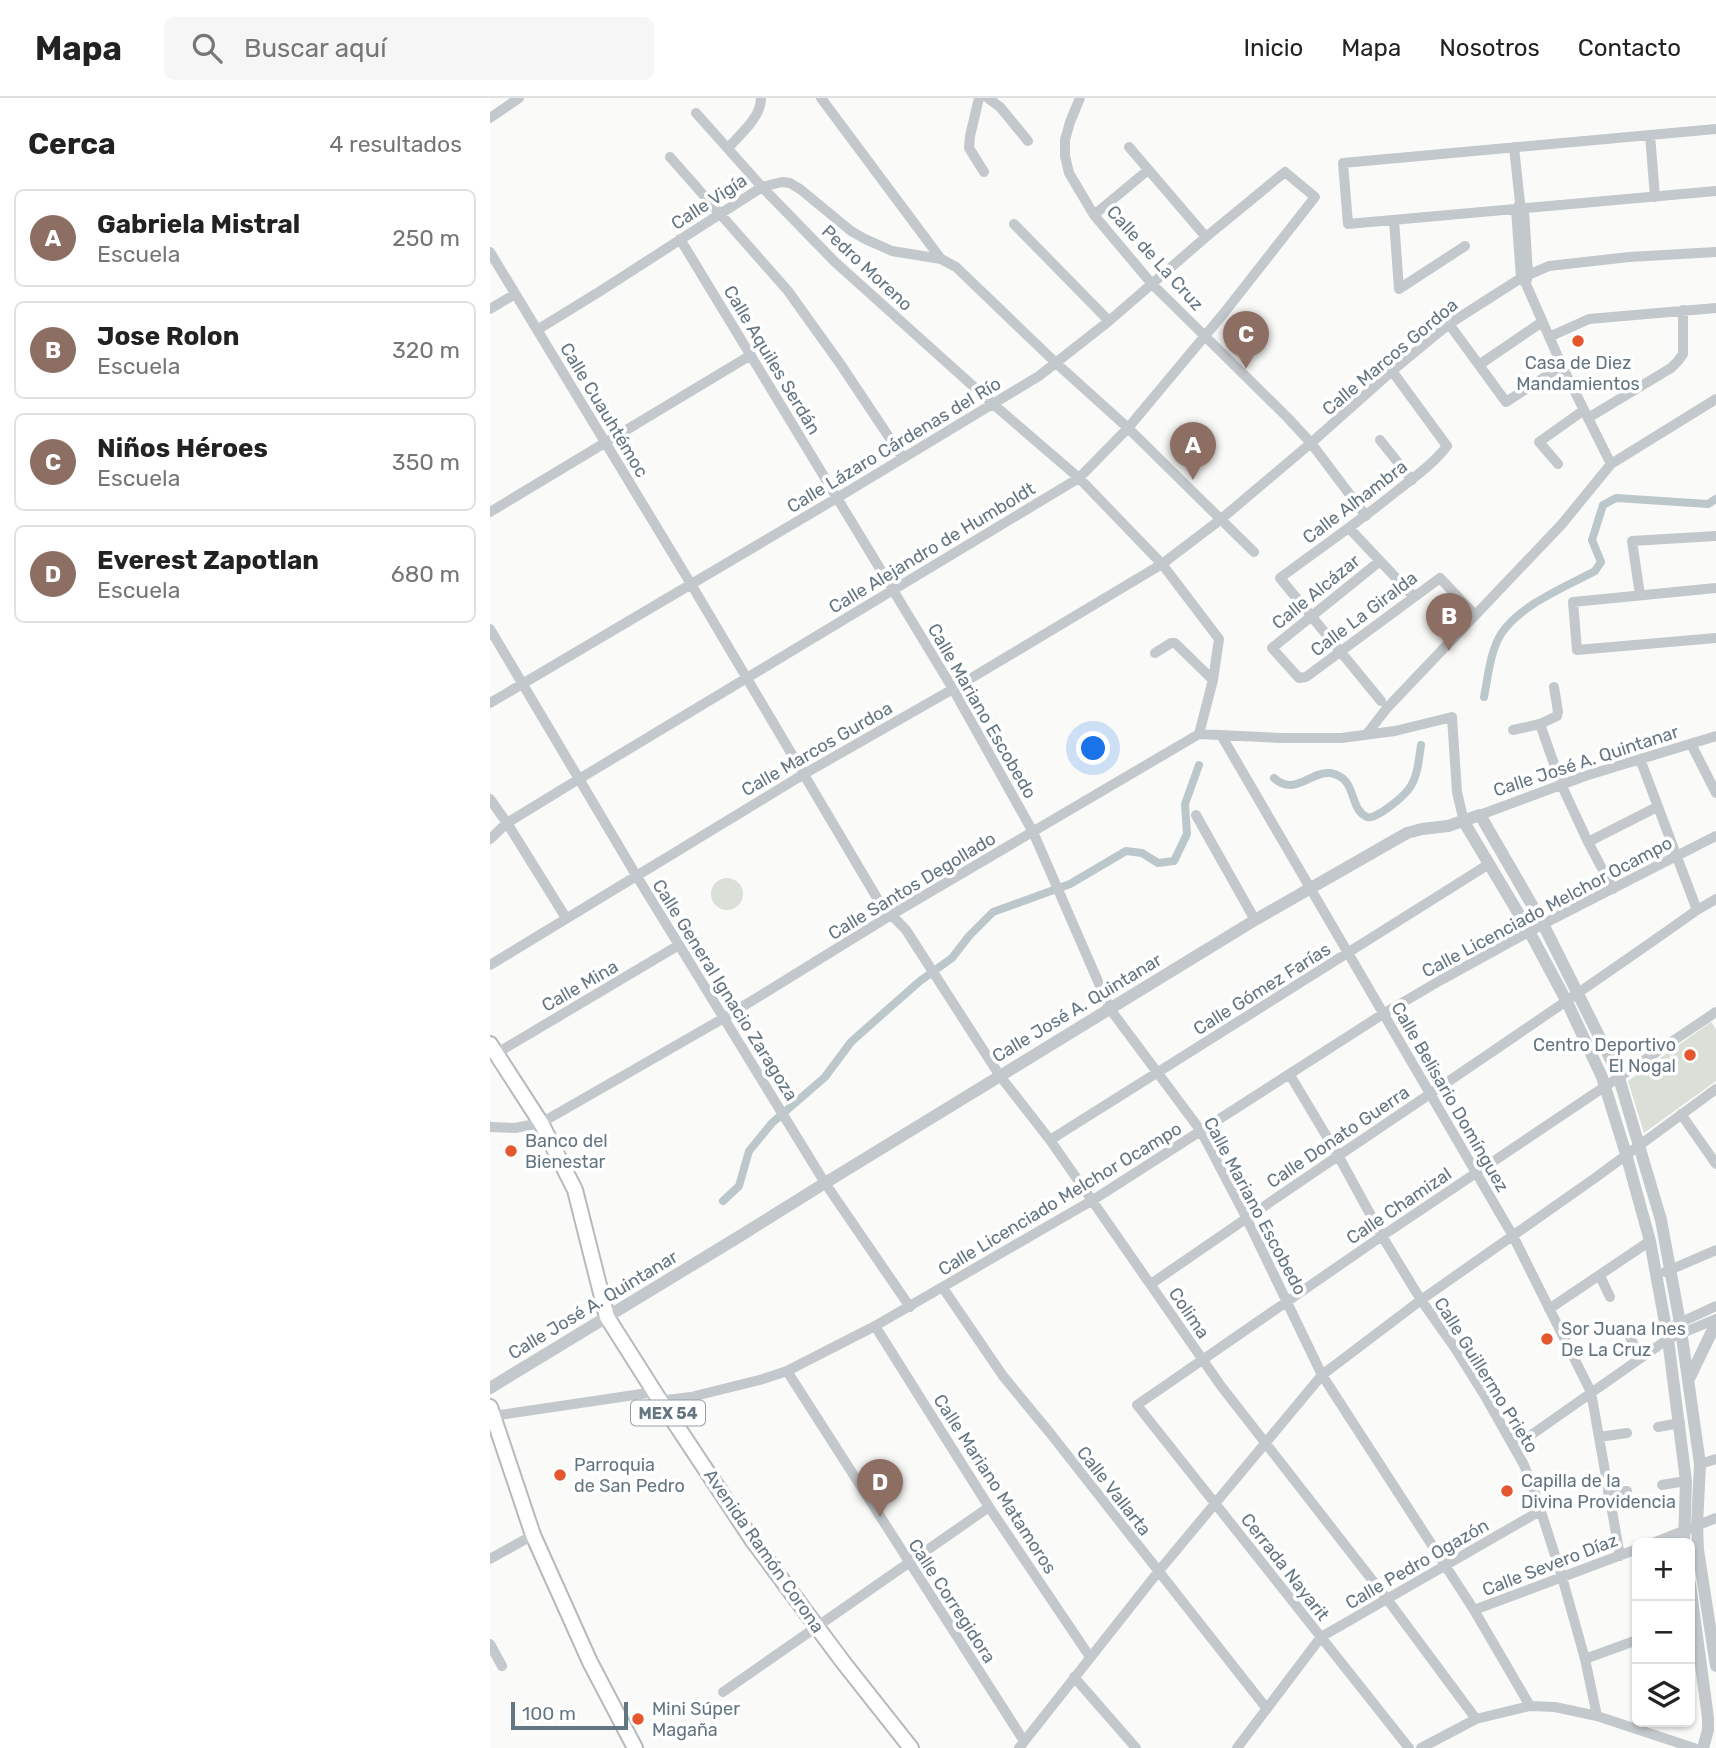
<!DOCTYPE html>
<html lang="es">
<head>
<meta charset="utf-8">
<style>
	body { margin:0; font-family:Rubik,sans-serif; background:#f6f6f6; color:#222 }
	.controls { position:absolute; right:21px; bottom:21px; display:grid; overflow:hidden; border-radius:10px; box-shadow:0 2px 5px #0004 }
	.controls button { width:63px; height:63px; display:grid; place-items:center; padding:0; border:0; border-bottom:2px solid #e0e0e0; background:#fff; color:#222; font:35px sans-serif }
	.scale { position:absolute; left:21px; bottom:18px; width:117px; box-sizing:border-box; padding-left:7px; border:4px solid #657683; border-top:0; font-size:19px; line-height:24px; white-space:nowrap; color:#657683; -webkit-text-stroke:5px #fff; paint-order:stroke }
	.you { position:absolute; left:604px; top:651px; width:24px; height:24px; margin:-18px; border:5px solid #fff; border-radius:50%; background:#1a73e8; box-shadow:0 0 0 10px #1a73e833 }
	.badge { display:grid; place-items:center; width:46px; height:46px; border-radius:50%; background:#7c3aed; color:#fff; font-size:23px; font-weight:700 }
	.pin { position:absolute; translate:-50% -58px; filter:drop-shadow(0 2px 4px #0008) }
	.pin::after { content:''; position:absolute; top:37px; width:24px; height:21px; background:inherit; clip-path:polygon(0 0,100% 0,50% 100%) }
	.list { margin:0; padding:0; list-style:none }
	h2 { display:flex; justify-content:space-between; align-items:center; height:91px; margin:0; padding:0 28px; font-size:30px }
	h2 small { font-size:23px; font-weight:400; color:#767676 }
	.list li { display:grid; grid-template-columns:46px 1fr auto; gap:21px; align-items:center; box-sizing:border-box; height:98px; margin:0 14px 14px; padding:0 14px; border:2px solid #e0e0e0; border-radius:10px }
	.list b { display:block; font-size:26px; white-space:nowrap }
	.list p { margin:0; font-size:23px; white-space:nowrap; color:#767676 }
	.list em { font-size:23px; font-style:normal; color:#767676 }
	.icon { flex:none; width:38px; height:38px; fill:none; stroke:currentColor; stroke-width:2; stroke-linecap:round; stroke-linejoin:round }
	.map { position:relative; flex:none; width:1226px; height:1650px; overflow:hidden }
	header { display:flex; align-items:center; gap:42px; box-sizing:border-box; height:98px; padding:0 35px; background:#fff; border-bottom:2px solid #e0e0e0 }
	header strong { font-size:33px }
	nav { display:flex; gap:38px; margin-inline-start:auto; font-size:24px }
	.search { width:490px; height:63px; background:#f6f6f6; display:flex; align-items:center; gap:18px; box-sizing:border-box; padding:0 24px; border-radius:10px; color:#767676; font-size:26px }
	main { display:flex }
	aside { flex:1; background:#fff }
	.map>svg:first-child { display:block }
	.green { fill:#dadfd7 }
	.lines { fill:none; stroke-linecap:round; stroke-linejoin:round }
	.canal { stroke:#bbc7cb; stroke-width:8 }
	.primary-casing { stroke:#b5babe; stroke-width:18 }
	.minor { stroke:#c3c8cc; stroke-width:10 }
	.tertiary { stroke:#c3c8cc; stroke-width:12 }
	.primary { stroke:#fff; stroke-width:14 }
	.poi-dot { fill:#e4572e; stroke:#fff; stroke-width:2.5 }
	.labels { text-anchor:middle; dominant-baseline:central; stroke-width:7; stroke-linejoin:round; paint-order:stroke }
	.shield { fill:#fff; stroke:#939fa8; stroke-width:2 }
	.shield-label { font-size:16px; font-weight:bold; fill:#657683 }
	.street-label { font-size:18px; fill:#657683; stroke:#fff }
	.poi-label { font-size:18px; fill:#657683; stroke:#fff; text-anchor:start }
</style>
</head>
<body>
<header>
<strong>Mapa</strong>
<div class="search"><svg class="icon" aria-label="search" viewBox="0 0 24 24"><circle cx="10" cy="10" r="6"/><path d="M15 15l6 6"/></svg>Buscar aquí</div>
<nav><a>Inicio</a><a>Mapa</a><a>Nosotros</a><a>Contacto</a></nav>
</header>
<main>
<aside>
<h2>Cerca<small>4 resultados</small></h2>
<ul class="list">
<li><span class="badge" style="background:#8d6e63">A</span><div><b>Gabriela Mistral</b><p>Escuela</p></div><em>250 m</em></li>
<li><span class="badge" style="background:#8d6e63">B</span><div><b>Jose Rolon</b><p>Escuela</p></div><em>320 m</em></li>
<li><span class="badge" style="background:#8d6e63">C</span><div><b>Niños Héroes</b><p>Escuela</p></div><em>350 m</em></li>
<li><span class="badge" style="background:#8d6e63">D</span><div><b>Everest Zapotlan</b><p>Escuela</p></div><em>680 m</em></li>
</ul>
</aside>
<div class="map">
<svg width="1226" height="1650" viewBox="0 0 1226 1650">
	<rect width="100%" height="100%" fill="#fafaf8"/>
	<path class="green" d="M221 796a16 16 0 1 1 32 0a16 16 0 1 1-32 0Z
		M1221 924 1226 931V983L1154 1035 1138 983Z"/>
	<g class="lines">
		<path class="canal" d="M994 599C998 579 1000 554 1011 536 1030 507 1075 489 1105 473L1111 464 1102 442 1113 407 1126 400 1218 406 1226 401
			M784 680C805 699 820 673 840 675 868 679 858 711 877 719 883 721 887 716 892 714 925 692 926 684 931 647
			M233 1103 249 1088 259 1053 282 1025 335 979 361 944 397 912 430 883 462 860 479 838 503 814 580 786 636 753 652 755 668 765 684 763 697 736 695 706 709 667"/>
		<g class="primary-casing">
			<path id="primary" d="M0 946 51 1025 85 1092 117 1219 167 1298 263 1443 353 1564 421 1650
				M0 1309 43 1437 100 1564 145 1650"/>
		</g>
		<path class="minor" d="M331 0 451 161 466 169 566 265 638 330 764 454
			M489 0 480 38 479 50 494 74
			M498 0 510 9 538 43
			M590 0 580 24 575 42V58L579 75 604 117 662 186 797 319 821 345 876 418
			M206 15 272 89 345 164 503 306 589 380 672 466 729 541 723 582 709 636
			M0 20 29 0
			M1226 31 853 65 858 126 1226 93
			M1160 37 1165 99
			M639 49 716 139
			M1024 49 1030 105 1034 112 1038 176 1037 182
			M238 50C250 36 271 20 271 0
			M180 59 298 193 351 267 413 360
			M1030 105 1026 112 1031 180 1036 186 1072 268 1121 366
			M604 117 658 72
			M904 122 909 191 975 148
			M524 126 619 223
			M190 141 463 591 543 734 620 911 711 1033 756 1119 832 1277 984 1512 1040 1608
			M0 154 201 486 390 805 416 832 510 978 560 1042 731 1288 897 1501 986 1621
			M0 211 25 196
			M959 226 1016 304 1072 268
			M47 232 112 192 272 89 292 84 300 85 310 91 361 133 375 141 402 153 451 161
			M1059 239 1099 221 1226 210
			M989 267 1052 224
			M1098 320 1181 270 1188 263 1193 256V212
			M890 342 922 382
			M1068 366 1049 344 1094 312
			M0 414 261 257
			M859 430 924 499
			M890 463 782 550 809 580 816 579 950 480 985 517
			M1226 490 1083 504 1087 552 1226 540
			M1150 497 1142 443 1226 438
			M0 531 146 777 335 1085 420 1209
			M665 555 681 545H685L723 582
			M891 603 790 480C829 451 870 423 908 392 925 379 944 365 957 348L902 273
			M0 605 347 400 549 278 619 223 716 139 795 74 825 99 734 215 638 330 589 380 89 681 17 725 0 741
			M1050 626 1071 686 1098 744 1123 791
			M1023 632 1050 626 1067 618 1068 614 1064 589
			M731 637 1023 1138 1101 1294 1130 1458
			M876 637 897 610 1072 426 1121 366 1226 301
			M1201 646 1226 695
			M1150 661 1207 812
			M0 701 17 725 76 820
			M706 717 765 822
			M990 717 1095 678 1226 638
			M1098 744 1167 709
			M0 867 314 676 463 591 672 466 730 422 821 345 902 273 959 226 1031 180 1059 168 1139 159 1226 154
			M7 955 189 847
			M800 977 849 1059 892 1138 931 1202 965 1250 995 1298 1034 1367 1044 1392 1072 1479 1095 1561 1107 1618
			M1191 1016 1226 1066
			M0 1029 25 1030 51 1025 234 920 401 817 709 636 791 640H851L905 633 962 619 967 694 974 724
			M560 1042 999 766
			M1175 1174 1226 1152
			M1110 1178 1120 1199
			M661 1186C842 1060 1027 940 1207 812L1226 801
			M453 1190 513 1278 560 1335 777 1611
			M1059 1211 1160 1143
			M1185 1227 1226 1208
			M385 1228 499 1409 600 1559
			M1139 1237 1150 1260
			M297 1273 534 1643
			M3 1318 158 1295 176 1302 201 1299 273 1281 297 1273 385 1228 603 1102 893 916 951 882 1053 826 1226 738
			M1168 1329 1190 1325
			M1109 1339 1137 1335
			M1024 1349 1178 1241 1226 1221
			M1210 1366 1226 1361
			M1172 1387 1196 1383
			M1118 1394 1137 1393
			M1163 1445 1226 1420
			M0 1461 43 1437
			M984 1512 1147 1451
			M0 1546 12 1568
			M1095 1561 1147 1542
			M584 1579 646 1650
			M233 1594 499 1409
			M529 1650 668 1474 832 1277 931 1202 1105 1080 1226 991
			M747 1650 831 1539 1050 1413
			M919 1650 647 1307 892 1138 1226 914
			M931 1650 986 1621 1040 1608 1065 1609 1107 1618 1204 1650"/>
		<path class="tertiary" d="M974 724 1039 833 1077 904 1112 979 1136 1056 1160 1143 1178 1241 1196 1383 1194 1445
			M1199 1281 1226 1225
			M0 1290 250 1138 335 1085 765 822 917 735 932 731 958 728 990 717 1053 826 1121 962 1129 980 1171 1122 1190 1225 1210 1366 1207 1427 1208 1452 1226 1568
			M1200 1486 1218 1620V1632L1213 1650"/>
		<use href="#primary" class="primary"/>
	</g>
	<g class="poi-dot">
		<circle cx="1088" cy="243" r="7"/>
		<circle cx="1200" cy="957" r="7"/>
		<circle cx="21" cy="1053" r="7"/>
		<circle cx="1057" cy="1241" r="7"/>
		<circle cx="70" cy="1377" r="7"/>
		<circle cx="1017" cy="1393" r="7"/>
		<circle cx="148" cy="1621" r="7"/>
	</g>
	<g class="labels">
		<rect class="shield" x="141" y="1302.5" width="74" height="25" rx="5"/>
		<g class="shield-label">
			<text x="178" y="1315">MEX 54</text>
		</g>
		<g class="street-label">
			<text transform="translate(219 104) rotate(-33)">Calle Vigía</text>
			<text transform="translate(665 160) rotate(48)">Calle de La Cruz</text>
			<text transform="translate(377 170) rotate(43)">Pedro Moreno</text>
			<text transform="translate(900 259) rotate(-40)">Calle Marcos Gordoa</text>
			<text transform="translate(282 262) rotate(59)">Calle Aquiles Serdán</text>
			<text transform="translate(114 312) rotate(59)">Calle Cuauhtémoc</text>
			<text transform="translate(404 347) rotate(-31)">Calle Lázaro Cárdenas del Río</text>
			<text transform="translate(865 404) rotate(-37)">Calle Alhambra</text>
			<text transform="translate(442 450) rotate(-31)">Calle Alejandro de Humboldt</text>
			<text transform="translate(826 494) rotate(-39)">Calle Alcázar</text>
			<text transform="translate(874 516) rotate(-37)">Calle La Giralda</text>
			<text transform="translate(492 613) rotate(60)">Calle Mariano Escobedo</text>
			<text transform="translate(327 651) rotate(-30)">Calle Marcos Gurdoa</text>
			<text transform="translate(1096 663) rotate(-18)">Calle José A. Quintanar</text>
			<text transform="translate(422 788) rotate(-31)">Calle Santos Degollado</text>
			<text transform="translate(1057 809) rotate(-28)">Calle Licenciado Melchor Ocampo</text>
			<text transform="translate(90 888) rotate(-30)">Calle Mina</text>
			<text transform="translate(772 891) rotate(-32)">Calle Gómez Farías</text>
			<text transform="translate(235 892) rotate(58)">Calle General Ignacio Zaragoza</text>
			<text transform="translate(587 910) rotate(-31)">Calle José A. Quintanar</text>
			<text transform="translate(960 999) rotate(60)">Calle Belisario Domínguez</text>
			<text transform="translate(848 1039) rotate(-34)">Calle Donato Guerra</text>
			<text transform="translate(570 1101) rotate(-31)">Calle Licenciado Melchor Ocampo</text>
			<text transform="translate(765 1108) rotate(62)">Calle Mariano Escobedo</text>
			<text transform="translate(909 1108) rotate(-34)">Calle Chamizal</text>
			<text transform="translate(103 1207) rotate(-31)">Calle José A. Quintanar</text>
			<text transform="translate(699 1215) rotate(56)">Colima</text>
			<text transform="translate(996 1277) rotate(58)">Calle Guillermo Prieto</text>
			<text transform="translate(505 1386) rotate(57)">Calle Mariano Matamoros</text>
			<text transform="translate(624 1393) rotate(52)">Calle Vallarta</text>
			<text transform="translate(274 1453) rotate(55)">Avenida Ramón Corona</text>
			<text transform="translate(927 1466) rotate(-30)">Calle Pedro Ogazón</text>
			<text transform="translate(1060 1467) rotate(-21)">Calle Severo Díaz</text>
			<text transform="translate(795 1469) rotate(52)">Cerrada Nayarit</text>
			<text transform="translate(462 1503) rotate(57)">Calle Corregidora</text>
		</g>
		<g class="poi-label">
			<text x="1088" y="265" text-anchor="middle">Casa de Diez<tspan x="1088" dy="21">Mandamientos</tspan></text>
			<text x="1186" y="947" text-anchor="end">Centro Deportivo<tspan x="1186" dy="21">El Nogal</tspan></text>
			<text x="35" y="1043">Banco del<tspan x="35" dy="21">Bienestar</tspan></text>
			<text x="1071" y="1231">Sor Juana Ines<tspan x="1071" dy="21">De La Cruz</tspan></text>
			<text x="84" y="1367">Parroquia<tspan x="84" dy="21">de San Pedro</tspan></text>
			<text x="1031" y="1383">Capilla de la<tspan x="1031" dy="21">Divina Providencia</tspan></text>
			<text x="162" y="1611">Mini Súper<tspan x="162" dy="21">Magaña</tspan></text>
		</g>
	</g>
</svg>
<div class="controls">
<button>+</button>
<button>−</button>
<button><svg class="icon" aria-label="layers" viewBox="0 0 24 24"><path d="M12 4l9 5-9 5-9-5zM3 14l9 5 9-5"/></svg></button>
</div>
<div class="scale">100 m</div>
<div class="you"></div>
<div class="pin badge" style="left:703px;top:382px;background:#8d6e63">A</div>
<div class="pin badge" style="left:959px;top:553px;background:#8d6e63">B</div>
<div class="pin badge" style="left:756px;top:271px;background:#8d6e63">C</div>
<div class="pin badge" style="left:390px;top:1419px;background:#8d6e63">D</div>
</div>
</main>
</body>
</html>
